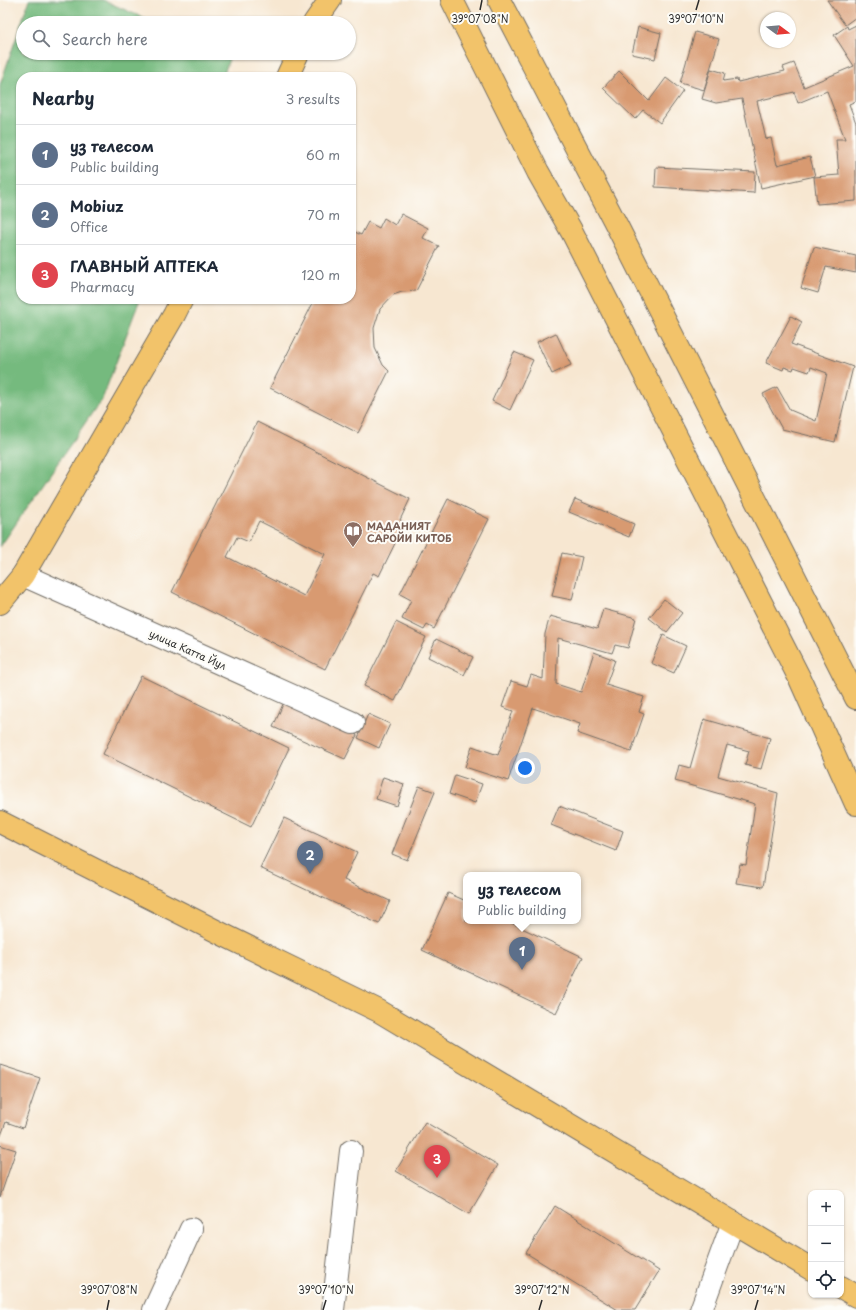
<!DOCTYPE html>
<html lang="en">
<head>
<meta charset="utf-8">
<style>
	body { margin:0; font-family:"Playpen Sans",sans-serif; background:#f6f6f7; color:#1f2937 }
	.controls { position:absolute; right:12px; bottom:12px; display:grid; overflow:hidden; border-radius:8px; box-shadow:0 1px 3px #0004 }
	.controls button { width:36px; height:36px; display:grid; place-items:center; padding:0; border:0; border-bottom:1px solid #e0e1e3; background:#fff; color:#1f2937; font:20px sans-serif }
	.compass { position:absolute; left:760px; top:12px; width:36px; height:36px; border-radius:50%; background:#fff; box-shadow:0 1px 3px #0004; rotate:106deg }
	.you { position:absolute; left:525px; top:768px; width:14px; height:14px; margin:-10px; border:3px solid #fff; border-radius:50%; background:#1a73e8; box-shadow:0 0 0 6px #1a73e833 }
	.badge { display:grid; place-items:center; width:26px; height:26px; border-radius:50%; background:#2563eb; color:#fff; font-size:13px; font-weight:700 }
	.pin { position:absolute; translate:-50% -33px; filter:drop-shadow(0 1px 2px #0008) }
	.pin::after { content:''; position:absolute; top:21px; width:14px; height:12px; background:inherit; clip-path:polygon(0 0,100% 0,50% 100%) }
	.popup { position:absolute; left:463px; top:872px; width:118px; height:52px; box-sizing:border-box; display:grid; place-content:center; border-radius:8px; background:#fff; filter:drop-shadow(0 1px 3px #0005); font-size:13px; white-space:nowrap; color:#747a83 }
	.popup b { font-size:15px; color:#1f2937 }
	.popup::after { content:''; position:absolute; left:50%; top:100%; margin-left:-8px; border:8px solid transparent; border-top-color:#fff }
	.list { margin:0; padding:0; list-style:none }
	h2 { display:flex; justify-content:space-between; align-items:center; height:52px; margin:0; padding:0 16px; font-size:17px }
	h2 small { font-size:13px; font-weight:400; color:#747a83 }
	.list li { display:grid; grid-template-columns:26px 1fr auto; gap:12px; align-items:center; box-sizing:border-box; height:60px; padding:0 16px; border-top:1px solid #e0e1e3 }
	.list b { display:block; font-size:15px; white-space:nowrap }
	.list p { margin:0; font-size:13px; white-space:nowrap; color:#747a83 }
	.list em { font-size:13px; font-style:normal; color:#747a83 }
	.icon { flex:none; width:22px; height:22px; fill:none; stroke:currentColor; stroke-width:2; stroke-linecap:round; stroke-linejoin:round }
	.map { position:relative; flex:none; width:856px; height:1310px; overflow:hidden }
	.search { position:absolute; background:#fff; box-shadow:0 1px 3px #0004; left:16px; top:16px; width:340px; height:44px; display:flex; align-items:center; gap:10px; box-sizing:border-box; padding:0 14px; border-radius:22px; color:#747a83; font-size:15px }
	.panel { position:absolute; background:#fff; box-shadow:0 1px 3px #0004; left:16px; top:72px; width:340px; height:232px; border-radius:16px }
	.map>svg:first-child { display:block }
	.forest { fill:#74ba7e; stroke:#507254 }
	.building { fill:#d89a71; fill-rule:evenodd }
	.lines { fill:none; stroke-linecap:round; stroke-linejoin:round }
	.minor-casing { stroke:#726d65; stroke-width:24 }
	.major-casing { stroke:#726d65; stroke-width:24 }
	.minor { stroke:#fff; stroke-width:22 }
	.major { stroke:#f2c36a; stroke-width:22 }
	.ticks { fill:none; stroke:#2b2b2b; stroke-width:1.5 }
	.labels { text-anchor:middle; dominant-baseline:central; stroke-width:4; stroke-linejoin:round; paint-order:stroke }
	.education-label { font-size:10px; font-weight:bold; fill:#785e54; stroke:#fdfcf7; text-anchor:start }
	.street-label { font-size:10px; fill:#2b2b2b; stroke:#fdfcf7 }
	.ticks-label { font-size:10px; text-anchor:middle; fill:#2b2b2b; stroke:#fdfcf7; stroke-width:4; stroke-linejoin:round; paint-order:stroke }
</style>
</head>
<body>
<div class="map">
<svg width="856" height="1310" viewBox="0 0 856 1310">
	<rect width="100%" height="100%" fill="#fdfcf7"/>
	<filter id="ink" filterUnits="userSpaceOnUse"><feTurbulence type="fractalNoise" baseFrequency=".025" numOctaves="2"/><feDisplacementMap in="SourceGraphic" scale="8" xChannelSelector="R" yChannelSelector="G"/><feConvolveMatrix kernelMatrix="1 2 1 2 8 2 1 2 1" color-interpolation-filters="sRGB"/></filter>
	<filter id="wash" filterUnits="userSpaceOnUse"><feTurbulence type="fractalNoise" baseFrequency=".012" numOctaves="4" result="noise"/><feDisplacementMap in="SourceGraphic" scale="16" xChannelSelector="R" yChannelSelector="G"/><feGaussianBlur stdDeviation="0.9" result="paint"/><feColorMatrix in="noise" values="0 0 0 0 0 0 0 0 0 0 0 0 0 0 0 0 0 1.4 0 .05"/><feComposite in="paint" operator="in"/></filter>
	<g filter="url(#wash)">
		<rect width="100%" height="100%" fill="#f7e7d1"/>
		<path class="forest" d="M29 0H103L155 23H23V53H224L230 56 223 77H21V299H140L103 397 0 547V85Z"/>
		<g id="blocks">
			<path class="building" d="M827 0H856V17L845 25Z
				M856 25V101L849 104 856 123V201L817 204 814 177 839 175 836 139H845L827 91 798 103 794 92 757 101 766 139 771 138 777 165 810 157 815 176 761 188 742 99 716 103 702 99 711 69 725 73 723 81 737 79 738 82 785 71 783 67 794 63 804 87 854 66 834 35 847 26 848 29Z
				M638 27 661 33 655 59 632 54Z
				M695 32 719 39 704 90 680 83Z
				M619 71 649 101 666 78 683 91 660 123 643 110 635 119 603 88Z
				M656 167 755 172 754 193 655 187Z
				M401 214 428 228 423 238 439 246 416 291 402 292 393 295 380 309 374 328 375 348 383 365 389 371 358 433 270 388 315 299H351V230L361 235 368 222 379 228 384 218 395 225Z
				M814 247 856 256V273L826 267 818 293 801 288Z
				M791 316 802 322 791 344 853 367 835 442 782 429 763 394 777 387 790 410 816 421 827 373 811 367 809 372 794 367 793 370 784 367 783 370 766 363Z
				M556 333 571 365 552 374 537 342Z
				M514 352 533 360 510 410 492 401Z
				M257 422 410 499 400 520 405 523 379 576 373 573 325 669 172 592ZM259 521 325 554 304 596 227 557 237 537 249 542Z
				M448 499 489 519 434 629 427 625 424 630 402 619 411 600 400 594Z
				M575 499 634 524 629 537 569 512Z
				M562 553 582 557 572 600 552 596Z
				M664 599 682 613 667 632 649 618Z
				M603 609 636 618 628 648 615 645 612 653 558 638 556 684 581 692 594 652 615 660 606 685 644 697 639 712 644 714 631 752 577 733 580 724 533 708 508 781 465 767 472 746 498 755 513 711 502 707 511 681 527 686 531 675 543 679 545 634 550 616 597 629Z
				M396 622 426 637 395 701 364 686Z
				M663 635 686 646 674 673 651 663Z
				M436 639 473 657 464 675 428 657Z
				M141 676 289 748 251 827 103 754Z
				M284 702 357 735 345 759 273 727Z
				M368 714 390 724 379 748 358 738Z
				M704 719 770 738 761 769 745 765 749 751 727 745 718 776 778 793 763 887 736 883 740 864 746 865 755 804 675 781 679 765 690 768Z
				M455 775 482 784 475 803 449 794Z
				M383 777 404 784 397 806 376 799Z
				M419 786 435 792 407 860 392 854Z
				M559 806 623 831 616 851 551 825Z
				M284 818 357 852 344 880 390 901 379 924 260 868Z
				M448 893 466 901V921H507L583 957 556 1013 422 950Z
				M0 1065 40 1078 23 1128 6 1122 0 1138Z
				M425 1122 498 1165 469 1214 396 1171Z
				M0 1145 16 1150 0 1197Z
				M555 1206 659 1271 635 1310H618L526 1253Z"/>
		</g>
	</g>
	<g filter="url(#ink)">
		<use href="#blocks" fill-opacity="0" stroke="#726d65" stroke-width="1"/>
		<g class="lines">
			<g class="minor-casing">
				<path id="minor" d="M23 575 353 723
					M154 1310 191 1229
					M333 1310 351 1151
					M701 1310 733 1222"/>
			</g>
			<g class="major-casing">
				<path id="major" d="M452 0 538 172 572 232 800 679 856 804
					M499 0 616 224 856 698
					M314 23 330 0
					M287 77 298 53
					M0 603 23 575 174 315 182 299
					M0 822 228 937 379 1011 811 1269
					M841 1287 856 1296"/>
			</g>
			<use href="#minor" class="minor"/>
			<use href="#major" class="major"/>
		</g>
	</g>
	<path class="ticks" d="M480 10 482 0M696 10 699 0M107 1310 109 1300M323 1310 326 1300M539 1310 542 1300M755 1310 758 1300"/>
	<defs>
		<g id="library-pin" transform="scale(1)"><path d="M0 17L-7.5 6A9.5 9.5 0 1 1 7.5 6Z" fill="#8d6e63" stroke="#fdfcf7"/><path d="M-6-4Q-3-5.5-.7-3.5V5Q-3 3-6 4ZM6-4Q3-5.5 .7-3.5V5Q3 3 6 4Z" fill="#fff"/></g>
	</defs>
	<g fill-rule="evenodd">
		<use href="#library-pin" x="353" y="531"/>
	</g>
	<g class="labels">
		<g class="education-label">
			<text x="367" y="525">МАДАНИЯТ<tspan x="367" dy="12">САРОЙИ КИТОБ</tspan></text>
		</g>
		<g class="street-label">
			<text transform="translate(188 649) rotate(24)">улица Катта Йул</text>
		</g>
	</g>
	<g class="ticks-label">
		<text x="480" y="23">39°07'08"N</text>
		<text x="696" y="23">39°07'10"N</text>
		<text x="109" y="1294">39°07'08"N</text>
		<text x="326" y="1294">39°07'10"N</text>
		<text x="542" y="1294">39°07'12"N</text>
		<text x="758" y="1294">39°07'14"N</text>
	</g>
</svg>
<div class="controls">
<button>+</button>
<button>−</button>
<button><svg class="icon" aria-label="locate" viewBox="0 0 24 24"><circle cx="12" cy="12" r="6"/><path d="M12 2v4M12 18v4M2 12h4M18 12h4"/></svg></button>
</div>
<svg class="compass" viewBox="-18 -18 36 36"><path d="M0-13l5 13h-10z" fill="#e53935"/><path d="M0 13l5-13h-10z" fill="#747a83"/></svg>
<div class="you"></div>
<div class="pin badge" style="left:522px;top:970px;background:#5c6f8a">1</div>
<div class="popup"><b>уз телесом</b>Public building</div>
<div class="pin badge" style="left:310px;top:874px;background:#5c6f8a">2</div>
<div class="pin badge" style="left:437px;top:1178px;background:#e0444e">3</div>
<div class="search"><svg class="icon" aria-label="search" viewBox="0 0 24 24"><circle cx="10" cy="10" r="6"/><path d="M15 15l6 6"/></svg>Search here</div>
<section class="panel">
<h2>Nearby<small>3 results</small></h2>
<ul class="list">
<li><span class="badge" style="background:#5c6f8a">1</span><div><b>уз телесом</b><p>Public building</p></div><em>60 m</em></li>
<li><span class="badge" style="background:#5c6f8a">2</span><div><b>Mobiuz</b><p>Office</p></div><em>70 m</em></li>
<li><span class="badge" style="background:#e0444e">3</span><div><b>ГЛАВНЫЙ АПТЕКА</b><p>Pharmacy</p></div><em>120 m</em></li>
</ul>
</section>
</div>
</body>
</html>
